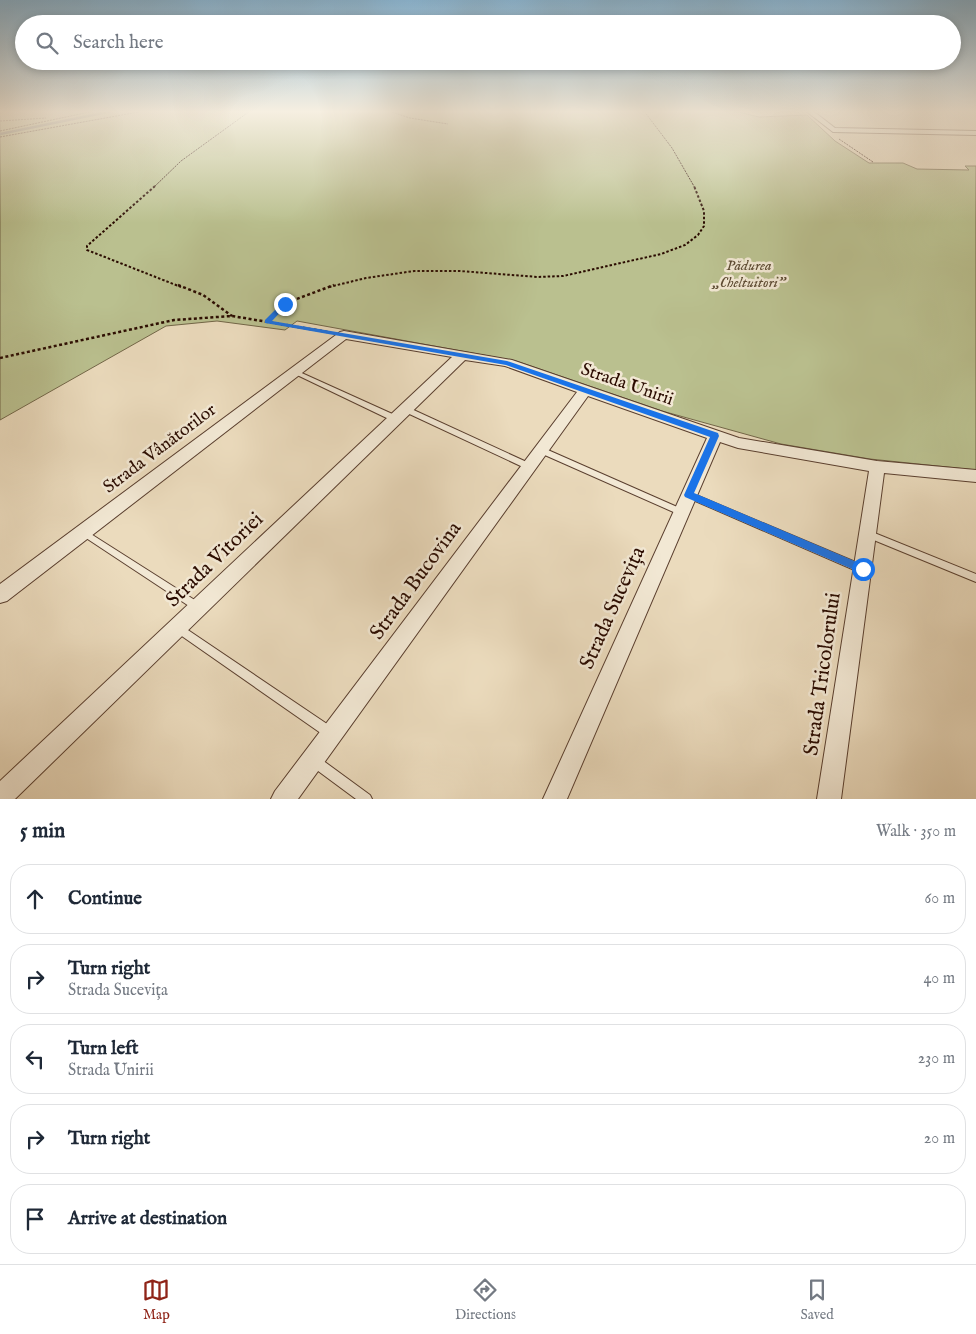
<!DOCTYPE html>
<html lang="en">
<head>
<meta charset="utf-8">
<style>
	body { margin:0; font-family:"IM FELL English",serif; background:#f2f2f3; color:#1f2937 }
	.stop { position:absolute; width:15px; height:15px; margin:-11px; border:4px solid #1a73e8; border-radius:50%; background:#fff }
	.stop.end { background:#1a73e8; border-color:#fff; box-shadow:0 1px 5px #0008 }
	.list { margin:0; padding:0; list-style:none }
	h2 { display:flex; justify-content:space-between; align-items:center; height:65px; margin:0; padding:0 20px; font-size:21px }
	h2 small { font-size:16px; font-weight:400; color:#747a83 }
	.list li { display:grid; grid-template-columns:32px 1fr auto; gap:15px; align-items:center; box-sizing:border-box; height:70px; margin:0 10px 10px; padding:0 10px; border:1px solid #e0e1e3; border-radius:20px }
	.list b { display:block; font-size:19px; white-space:nowrap }
	.list p { margin:0; font-size:16px; white-space:nowrap; color:#747a83 }
	.list em { font-size:16px; font-style:normal; color:#747a83 }
	.icon { flex:none; width:28px; height:28px; fill:none; stroke:currentColor; stroke-width:2; stroke-linecap:round; stroke-linejoin:round }
	.map { position:relative; flex:none; width:976px; height:799px; overflow:hidden }
	.search { position:absolute; background:#fff; box-shadow:0 2px 8px #0003; left:15px; right:15px; top:15px; height:55px; display:flex; align-items:center; gap:12px; box-sizing:border-box; padding:0 18px; border-radius:28px; color:#747a83; font-size:19px }
	.sheet { height:465px; background:#fff }
	nav { display:flex; justify-content:space-around; align-items:center; box-sizing:border-box; height:70px; border-top:1px solid #e0e1e3; background:#fff; font-size:14px; color:#747a83 }
	nav a { display:grid; justify-items:center; gap:2px }
	nav .on { color:#8f2418 }
	.map>svg:first-child { display:block }
	.green { fill:#bac08f; stroke:#726648 }
	.lines { fill:none; stroke-linecap:round; stroke-linejoin:round }
	.stream { stroke:#6e736f; stroke-width:2.5 }
	.lane-casing { stroke:#5a3f2f; stroke-width:2 }
	.street-casing { stroke:#5a3f2f; stroke-width:2 }
	.path-far2 { stroke:#2a0b00; stroke-width:1; stroke-dasharray:2 1; stroke-linecap:butt }
	.path-far1 { stroke:#2a0b00; stroke-width:2; stroke-dasharray:2.5 2; stroke-linecap:butt }
	.path { stroke:#2a0b00; stroke-width:2.5; stroke-dasharray:3 2.5; stroke-linecap:butt }
	.lane { fill:#f2e8d4; fill-rule:evenodd }
	.street { fill:#f2e8d4; fill-rule:evenodd }
	.route { fill:#1a73e8 }
	.labels { text-anchor:middle; dominant-baseline:central; stroke-width:5; stroke-linejoin:round; paint-order:stroke }
	.far-park-label { font-size:15px; font-style:italic; fill:#5c4a32; stroke:#f2e8d4 }
	.street-label { font-size:18px; fill:#2a0b00; stroke:#f2e8d4 }
	.near-street-label { font-size:21px; fill:#2a0b00; stroke:#f2e8d4 }
</style>
</head>
<body>
<div class="map">
<svg width="976" height="799" viewBox="0 0 976 799">
	<rect width="100%" height="100%" fill="#ebdbbd"/>
	<filter id="stains"><feTurbulence type="fractalNoise" baseFrequency=".004" numOctaves="4"/><feColorMatrix values="0 0 0 0 .2 0 0 0 0 .09 0 0 0 0 .02 0 0 0 .5 -.17"/></filter>
	<radialGradient id="worn" r=".72"><stop offset=".6" stop-color="#630" stop-opacity="0"/><stop offset="1" stop-color="#630" stop-opacity=".3"/></radialGradient>
	<path class="green" d="M0 111H735L759 117 807 115 835 141 869 163H903L917 169 969 170 965 166H976V470L870 459 781 444 662 411 516 361 297 321 285 330 217 321 166 326 0 420Z"/>
	<g class="lines">
		<path class="stream" d="M0 134 112 111"/>
		<g class="lane-casing">
			<path id="lane" d="M295 370 399 417 400 419 396 421H393L293 373 292 372 293 371Z
				M403 407H407L531 464 532 466 531 468H525L403 411 402 409Z
				M541 447 684 510 685 512 684 514 681 515 678 514 538 452 537 450 538 448Z
				M689 492 865 566 867 569 865 572 862 573 859 572 686 497 685 495 686 493Z
				M83 529 201 604 203 607 201 610 198 611 195 610 80 534 79 532 80 530Z
				M867 530 976 574V582L864 536 863 534 864 532Z
				M179 624 333 728 335 732 333 736 329 738 325 736 176 632 174 629 176 626Z
				M314 755 318 757 370 795 372 799H356L310 765 308 761 310 757Z"/>
		</g>
		<g class="street-casing">
			<path id="street" d="M806 111H813L835 128 976 131V135L833 132Z
				M344 331 512 360 739 438 877 461 976 470V482L884 473 841 799H817L869 471 738 448 720 442 567 799H543L707 438 588 396 298 799H271L275 791 577 392 505 366 465 360 15 799H0V781L452 357 346 339 7 601 0 603V584L340 332Z"/>
		</g>
		<path class="path-far2" d="M389 111 410 118 448 124
			M644 111 672 148 695 188
			M0 121 46 118
			M0 131 94 111
			M0 137 144 111
			M839 139 873 162
			M153 188 181 161 250 111"/>
		<path class="path-far1" d="M155 186 87 246V250L181 287
			M329 287 366 278 414 271H460L538 277 563 276 661 254 685 245 698 235 704 226V211L694 186"/>
		<path class="path" d="M178 285 203 295 232 316
			M267 322 286 303 334 285
			M0 358 174 320 232 316 328 332"/>
		<use href="#lane" class="lane"/>
		<use href="#street" class="street"/>
	</g>
	<linearGradient id="sky" x2="0" y2="1"><stop stop-color="#89b6d5"/><stop offset="0.5" stop-color="#f6efe1"/><stop offset="1" stop-color="#f6efe1" stop-opacity="0"/></linearGradient>
	<rect width="976" height="223" fill="url(#sky)"/>
	<path class="route" d="M282 303 288 304 272 321 507 361 718 433 719 436 694 493 866 566 868 569 866 572H859L685 497 684 495 710 437 506 365 265 323V320Z"/>
	<g class="labels">
		<g class="far-park-label">
			<text x="749" y="265">Pădurea<tspan x="749" dy="17">„Cheltuitori”</tspan></text>
		</g>
		<g class="street-label">
			<text transform="translate(627 385) rotate(19)">Strada Unirii</text>
			<text transform="translate(160 449) rotate(-37)">Strada Vânătorilor</text>
		</g>
		<g class="near-street-label">
			<text transform="translate(215 560) rotate(-44)">Strada Vitoriei</text>
			<text transform="translate(416 581) rotate(-54)">Strada Bucovina</text>
			<text transform="translate(613 608) rotate(-66)">Strada Sucevița</text>
			<text transform="translate(823 674) rotate(-82)">Strada Tricolorului</text>
		</g>
	</g>
	<rect width="100%" height="100%" filter="url(#stains)"/>
	<rect width="100%" height="100%" fill="url(#worn)"/>
</svg>
<div class="stop" style="left:863px;top:569px"></div>
<div class="stop end" style="left:285px;top:304px"></div>
<div class="search"><svg class="icon" aria-label="search" viewBox="0 0 24 24"><circle cx="10" cy="10" r="6"/><path d="M15 15l6 6"/></svg>Search here</div>
</div>
<section class="sheet">
<h2>5 min<small>Walk · 350 m</small></h2>
<ul class="list">
<li><svg class="icon" aria-label="ahead" viewBox="0 0 24 24"><path d="M12 20V5M6 11l6-6 6 6"/></svg><div><b>Continue</b></div><em>60 m</em></li>
<li><svg class="icon" aria-label="right" viewBox="0 0 24 24"><path d="M7 20v-9h11M14 6l5 5-5 5"/></svg><div><b>Turn right</b><p>Strada Sucevița</p></div><em>40 m</em></li>
<li><svg class="icon" aria-label="left" viewBox="0 0 24 24"><path d="M17 20v-9H6M10 6l-5 5 5 5"/></svg><div><b>Turn left</b><p>Strada Unirii</p></div><em>230 m</em></li>
<li><svg class="icon" aria-label="right" viewBox="0 0 24 24"><path d="M7 20v-9h11M14 6l5 5-5 5"/></svg><div><b>Turn right</b></div><em>20 m</em></li>
<li><svg class="icon" aria-label="arrive" viewBox="0 0 24 24"><path d="M6 21V4h12l-3 4 3 4H6"/></svg><div><b>Arrive at destination</b></div></li>
</ul>
</section>
<nav>
<a class="on"><svg class="icon" aria-label="map" viewBox="0 0 24 24"><path d="M3 6l6-2 6 2 6-2v14l-6 2-6-2-6 2zM9 4v14M15 6v14"/></svg>Map</a>
<a><svg class="icon" aria-label="directions" viewBox="0 0 24 24"><path d="M12 3l9 9-9 9-9-9zM9 14v-3h6M13 9l2 2-2 2"/></svg>Directions</a>
<a><svg class="icon" aria-label="saved" viewBox="0 0 24 24"><path d="M7 4h10v16l-5-4-5 4z"/></svg>Saved</a>
</nav>
</body>
</html>
